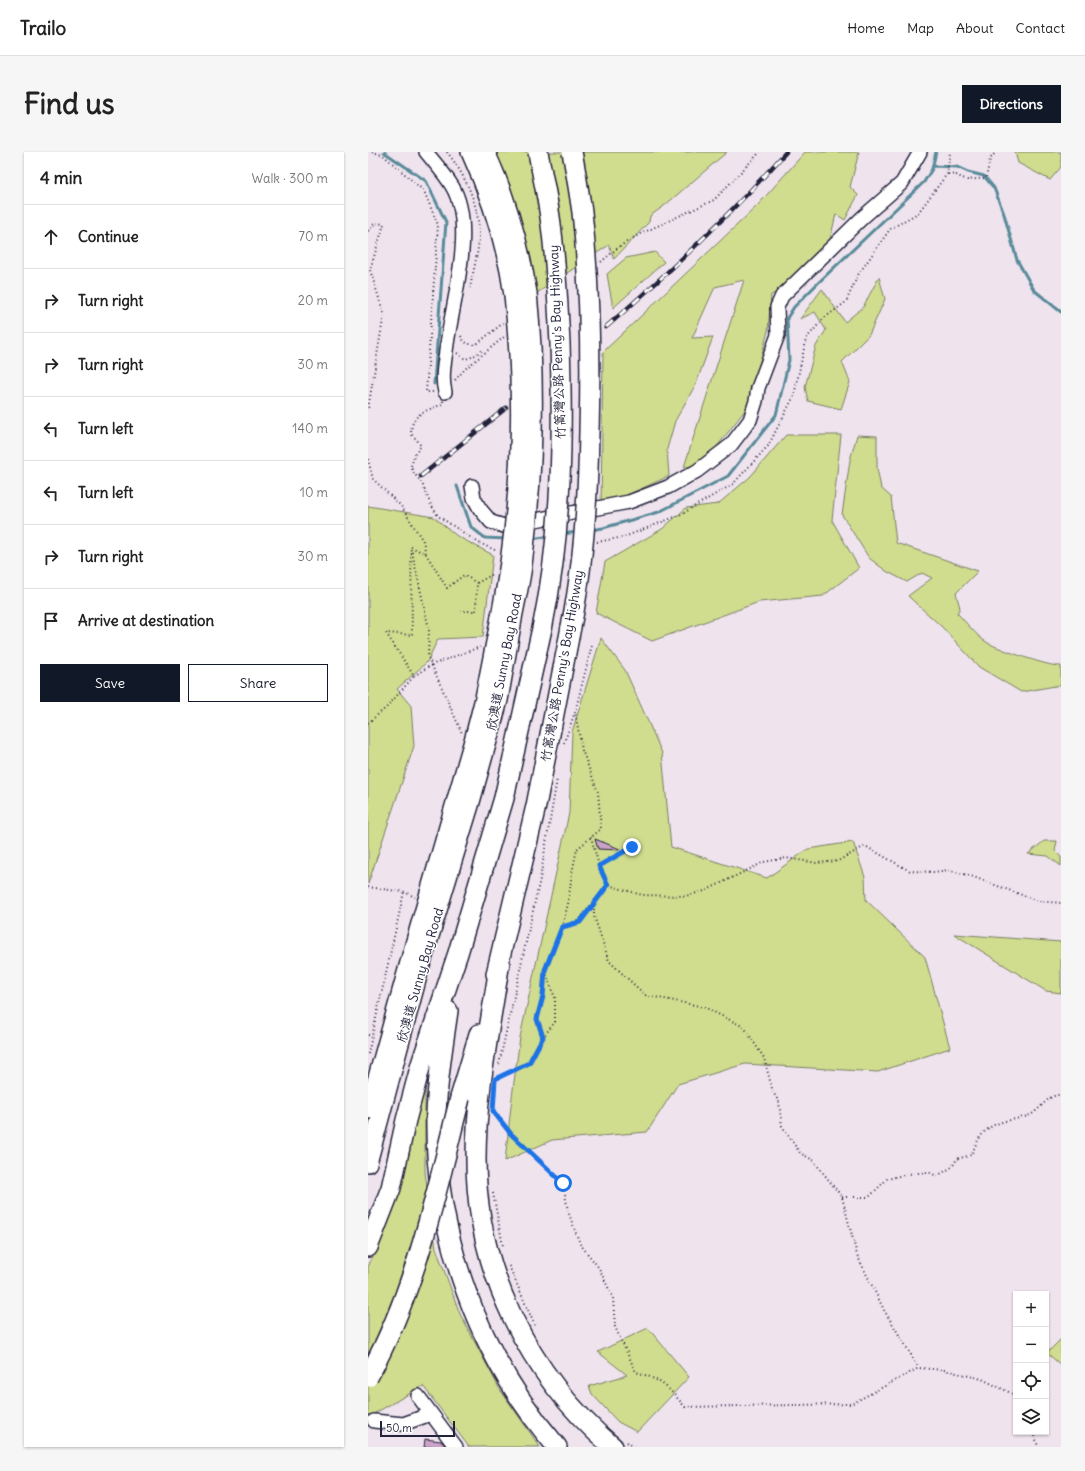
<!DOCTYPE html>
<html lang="en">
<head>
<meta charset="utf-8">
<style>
	body { margin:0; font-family:Delius,"LXGW WenKai TC",sans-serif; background:#f6f6f6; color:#222 }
	.controls { position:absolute; right:12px; bottom:12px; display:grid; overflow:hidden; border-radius:0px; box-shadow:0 1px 3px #0004 }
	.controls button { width:36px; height:36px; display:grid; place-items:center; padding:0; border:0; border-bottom:1px solid #e0e0e0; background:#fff; color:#222; font:20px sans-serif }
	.scale { position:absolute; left:12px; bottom:10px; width:75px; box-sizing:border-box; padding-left:4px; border:2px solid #22223b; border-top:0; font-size:11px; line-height:14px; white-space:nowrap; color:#22223b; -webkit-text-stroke:3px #fff; paint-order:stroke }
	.stop { position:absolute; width:12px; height:12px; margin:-9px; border:3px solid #1a73e8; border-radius:50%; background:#fff }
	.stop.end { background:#1a73e8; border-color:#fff; box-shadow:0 1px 4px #0008 }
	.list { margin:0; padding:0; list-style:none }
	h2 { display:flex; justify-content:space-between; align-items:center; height:52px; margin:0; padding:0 16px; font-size:17px }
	h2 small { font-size:13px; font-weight:400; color:#767676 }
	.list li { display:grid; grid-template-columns:26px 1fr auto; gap:12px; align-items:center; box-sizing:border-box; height:64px; padding:0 16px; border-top:1px solid #e0e0e0 }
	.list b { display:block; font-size:15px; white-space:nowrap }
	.list em { font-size:13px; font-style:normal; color:#767676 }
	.actions { display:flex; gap:8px; padding:12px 16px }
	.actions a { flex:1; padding:9px 0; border:1px solid #111827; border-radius:0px; text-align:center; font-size:14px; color:#111827 }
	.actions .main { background:#111827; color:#fff }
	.icon { flex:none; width:22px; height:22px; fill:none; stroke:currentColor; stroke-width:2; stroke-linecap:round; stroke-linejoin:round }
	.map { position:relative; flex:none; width:693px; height:1295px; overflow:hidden; border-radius:0px }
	header { display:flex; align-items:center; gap:24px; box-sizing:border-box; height:56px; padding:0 20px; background:#fff; border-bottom:1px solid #e0e0e0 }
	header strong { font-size:19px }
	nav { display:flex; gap:22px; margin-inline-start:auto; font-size:14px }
	.intro { display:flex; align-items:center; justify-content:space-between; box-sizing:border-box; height:96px; padding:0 24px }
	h1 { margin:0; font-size:28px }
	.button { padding:10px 18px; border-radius:0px; background:#111827; color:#fff; font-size:14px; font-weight:700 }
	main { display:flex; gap:24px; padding:0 24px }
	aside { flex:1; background:#fff; border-radius:0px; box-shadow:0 1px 3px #0004 }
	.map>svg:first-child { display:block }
	.green { fill:#d0dc8e; stroke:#797f64 }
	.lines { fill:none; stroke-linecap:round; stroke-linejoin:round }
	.stream { stroke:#598a99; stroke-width:3 }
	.building { fill:#cba2c8; stroke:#22223b }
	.minor-casing { stroke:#22223b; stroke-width:16 }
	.major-casing { stroke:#22223b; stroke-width:20 }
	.highway-casing { stroke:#22223b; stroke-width:22 }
	.path { stroke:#22223b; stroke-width:2; stroke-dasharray:1 3; stroke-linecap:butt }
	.minor { stroke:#fff; stroke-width:13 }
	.major { stroke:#fff; stroke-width:17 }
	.highway { stroke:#fff; stroke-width:19 }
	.rail-casing { stroke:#22223b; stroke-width:4.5 }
	.rail { stroke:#fff; stroke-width:3; stroke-dasharray:9; stroke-linecap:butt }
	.major-bridge-casing { stroke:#22223b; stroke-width:20; stroke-linecap:butt }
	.highway-bridge-casing { stroke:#22223b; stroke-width:22; stroke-linecap:butt }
	.major-bridge { stroke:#fff; stroke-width:17 }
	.highway-bridge { stroke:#fff; stroke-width:19 }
	.route { stroke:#1a73e8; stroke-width:5 }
	.labels { text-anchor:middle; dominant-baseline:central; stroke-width:3; stroke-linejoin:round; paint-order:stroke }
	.street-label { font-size:13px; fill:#22223b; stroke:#fff }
</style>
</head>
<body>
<header>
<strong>Trailo</strong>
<nav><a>Home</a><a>Map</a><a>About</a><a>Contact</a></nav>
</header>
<div class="intro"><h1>Find us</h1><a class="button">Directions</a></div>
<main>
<aside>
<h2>4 min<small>Walk · 300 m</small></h2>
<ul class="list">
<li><svg class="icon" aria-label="ahead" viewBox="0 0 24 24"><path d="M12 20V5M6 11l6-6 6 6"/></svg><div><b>Continue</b></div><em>70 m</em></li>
<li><svg class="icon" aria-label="right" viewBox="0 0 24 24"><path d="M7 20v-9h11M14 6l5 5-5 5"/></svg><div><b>Turn right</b></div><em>20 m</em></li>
<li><svg class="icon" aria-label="right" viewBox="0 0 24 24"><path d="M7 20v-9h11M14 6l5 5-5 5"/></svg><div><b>Turn right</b></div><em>30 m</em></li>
<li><svg class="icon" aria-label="left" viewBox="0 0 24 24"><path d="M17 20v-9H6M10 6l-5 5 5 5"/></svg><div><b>Turn left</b></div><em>140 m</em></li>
<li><svg class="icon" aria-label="left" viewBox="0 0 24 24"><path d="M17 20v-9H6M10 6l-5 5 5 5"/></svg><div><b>Turn left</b></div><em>10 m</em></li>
<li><svg class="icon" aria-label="right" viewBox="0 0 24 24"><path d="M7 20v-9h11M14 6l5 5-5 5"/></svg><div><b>Turn right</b></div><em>30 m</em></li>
<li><svg class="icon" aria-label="arrive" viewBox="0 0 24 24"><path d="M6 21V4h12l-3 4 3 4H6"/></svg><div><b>Arrive at destination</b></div></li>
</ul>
<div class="actions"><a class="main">Save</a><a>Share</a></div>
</aside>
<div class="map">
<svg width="693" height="1295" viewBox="0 0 693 1295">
	<rect width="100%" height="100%" fill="#efe3ee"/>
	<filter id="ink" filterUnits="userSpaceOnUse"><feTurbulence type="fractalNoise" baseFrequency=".025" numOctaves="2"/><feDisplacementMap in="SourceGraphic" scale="8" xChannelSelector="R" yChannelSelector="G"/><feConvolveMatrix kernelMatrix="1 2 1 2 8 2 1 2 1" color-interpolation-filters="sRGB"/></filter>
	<g filter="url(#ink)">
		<path class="green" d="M126 0H359L296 54 282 64 281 70 246 107 241 93 169 141 152 69Z
			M437 0H491L482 35 490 43 477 68 468 62 462 88 416 137 403 143 400 179 389 221 384 249 348 296 328 314 316 315 376 128 347 135 324 186 345 185 328 232 307 269 299 297 301 324 233 355 235 200 389 54Z
			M647 0H693V15L682 28 650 11Z
			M287 100 296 110 245 156 239 122 258 106Z
			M511 125 517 147 501 183 474 210 482 230 473 257 440 249 437 235 448 194 458 178 447 160 432 167 454 137 477 170 495 155Z
			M418 283H473L464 368 491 416 455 444 391 450 284 489 228 461 237 410 294 377 318 356 350 352 382 325Z
			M489 283 509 284V316L513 336 523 345 528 391 610 419 588 441 592 456 589 461C598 470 608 484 620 491 631 497 681 515 693 514V533L653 540 611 515 574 475 540 444 564 426 554 421 539 430 518 419 501 406 474 363 482 308Z
			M0 354 66 365 89 384 125 403 115 485 70 487 59 510 29 537 43 554 46 594 0 732Z
			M233 486 257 518 294 601 303 695 399 726 440 697 485 690 497 725 498 748 557 805 582 896 510 920 377 912 310 932 279 980 184 988 137 1009 144 945 152 885 201 661 204 580Z
			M676 689H689L687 699 693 705V714L680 704 660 702Z
			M586 782 693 790V841L678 839Z
			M57 929V1020L68 1096 92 1162 131 1236 172 1295H101L55 1234 0 1265V1115L16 1079 35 1024Z
			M280 1176 321 1225 269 1280 250 1270 224 1242 221 1234 259 1223 230 1200Z
			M693 1187V1213L679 1201Z"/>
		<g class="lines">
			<path class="stream" d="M16 0 58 29 78 70 66 232
				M565 14 589 15 600 20 616 24 626 36 636 62 649 108 666 138 693 160
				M89 334 103 375 117 386 139 387
				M223 378 235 376 291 360 360 324 408 263 421 208 419 166 426 155 450 131 556 30 564 17 568 0
				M194 382 210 380
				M164 387 182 384"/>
		</g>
		<path class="building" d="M227 687 252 697 251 698 230 697Z
			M57 1287 73 1289 78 1295H56Z"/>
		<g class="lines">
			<g class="minor-casing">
				<path id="minor" d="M58 0C67 11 77 22 84 34 108 73 85 148 79 192 77 208 73 225 77 240
					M104 334 106 346 112 357 123 370 136 374 261 350 300 335 329 319 363 293 382 268 388 249 390 236 410 183 409 155 414 144 495 65 534 31 552 0
					M50 1244 88 1295
					M6 1269 35 1272 63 1262"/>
			</g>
			<g class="major-casing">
				<path id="major" d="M102 0C123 46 138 92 145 143
					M118 0C139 45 152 92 160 141
					M0 958 47 789 106 585 116 546 132 465
					M0 1011 52 817 103 650 123 578 131 548 145 467"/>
			</g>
			<g class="highway-casing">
				<path id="highway" d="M132 809C122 875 108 941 108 1007 108 1118 161 1224 245 1295
					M128 822 168 654 203 475
					M80 859C75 894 69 928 68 964 66 1083 111 1205 189 1295
					M92 946 111 882
					M0 1095 23 1036 38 968 53 912 90 801 136 646 175 472"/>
			</g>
			<path class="path" d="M4 0 15 3 56 39 70 73 58 240H66
				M79 0C97 23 111 52 111 82 111 100 105 119 102 136
				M580 22 588 23 599 28 618 26 622 7 628 0
				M0 79 7 71 16 72 2 118 16 162 0 257
				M233 110 252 94 272 82 346 48 392 0
				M93 184C96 191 101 194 110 191L135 171
				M89 201 97 207 104 205 115 198
				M87 228 97 217 136 185
				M75 249V252C58 259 43 261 43 282L49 288 53 294 47 302 43 314 45 320 54 331 62 351 70 364 111 391 129 399
				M0 307 5 327 33 354 55 389 58 402
				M229 390 256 385 312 363 365 332 400 294 426 244 438 187 455 167 478 150 490 123 522 77 550 61 579 22 582 0
				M43 395 58 402 79 436 96 423 109 431 108 459H93
				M44 400 61 477 60 505 94 581
				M109 431 125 422
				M46 524 63 513 112 495
				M0 571 19 555 46 524 18 481 44 483 43 395
				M196 591 207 560 224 493
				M223 685 231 714 240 733 274 743 317 744 337 739 396 710 418 706 449 711 470 709 497 694 542 719 566 720 580 718 603 724 670 749 693 751
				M231 714 265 695
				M0 735 36 740 47 745
				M226 753V764L241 809 277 843 336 855 376 875 396 906 405 940 411 950 414 974 432 1001 445 1008 474 1045 489 1103 516 1158 551 1216
				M194 775 211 769 240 733
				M0 883 4 884
				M175 885 169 867 175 844 177 820
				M0 902 36 740
				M131 912 172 727 189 627
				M129 926 161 911 175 885 187 870V846L177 818 194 775 200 752 204 721 209 697 233 677 230 640 214 598 207 560
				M125 959 143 982 195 1031 200 1059 212 1092 231 1116 245 1146 247 1175 268 1220C294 1228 300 1235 317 1255L483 1252 551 1216 576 1218 614 1227 647 1243 648 1244
				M125 1041 135 1094
				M474 1045H501L519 1027 540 1022 560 1020 569 1024 584 1015 589 1007 603 1003C608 993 611 983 620 977 630 968 650 968 662 963 673 958 679 942 693 943
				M141 1114 167 1174
				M666 1280 670 1295
				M259 1290 266 1295"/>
			<use href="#minor" class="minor"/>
			<use href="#major" class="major"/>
			<use href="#highway" class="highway"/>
			<g class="rail-casing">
				<path id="rail" d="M238 175C302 120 362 63 418 0
					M53 324 138 256"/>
			</g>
			<use href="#rail" class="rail"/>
			<g class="major-bridge-casing">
				<path id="major-bridge" d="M132 465C152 360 157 249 145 143
					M145 467C148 449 153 431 155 413 166 324 169 231 160 141"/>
			</g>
			<g class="highway-bridge-casing">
				<path id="highway-bridge" d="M170 0C174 22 179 43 182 65 188 107 190 150 192 192 195 285 194 380 175 472
					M203 475C216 411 220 345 221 280 223 207 222 133 214 60 211 40 208 20 204 0
					M0 1225C48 1139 68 1041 92 946"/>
			</g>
			<use href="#major-bridge" class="major-bridge"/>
			<use href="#highway-bridge" class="highway-bridge"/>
		</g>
	</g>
	<g class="lines" filter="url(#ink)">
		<path class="route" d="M195 1031 143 982 125 959 127 927 161 911 175 885 169 867 175 844 177 818 194 775 212 770 240 733 231 714 264 695"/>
	</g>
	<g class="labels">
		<g class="street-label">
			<text transform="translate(189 190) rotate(-92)">竹篙灣公路 Penny's Bay Highway</text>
			<text transform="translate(136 510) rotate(-79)">欣澳道 Sunny Bay Road</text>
			<text transform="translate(194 514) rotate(-80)">竹篙灣公路 Penny's Bay Highway</text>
			<text transform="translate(52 823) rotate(-74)">欣澳道 Sunny Bay Road</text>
		</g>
	</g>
</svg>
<div class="controls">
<button>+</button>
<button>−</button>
<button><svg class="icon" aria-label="locate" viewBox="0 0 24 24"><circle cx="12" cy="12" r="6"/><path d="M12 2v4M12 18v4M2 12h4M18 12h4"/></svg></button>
<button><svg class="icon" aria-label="layers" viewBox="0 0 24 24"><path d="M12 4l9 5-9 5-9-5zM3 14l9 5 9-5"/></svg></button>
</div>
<div class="scale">50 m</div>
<div class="stop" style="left:195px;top:1031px"></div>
<div class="stop end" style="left:264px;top:695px"></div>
</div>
</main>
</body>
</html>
